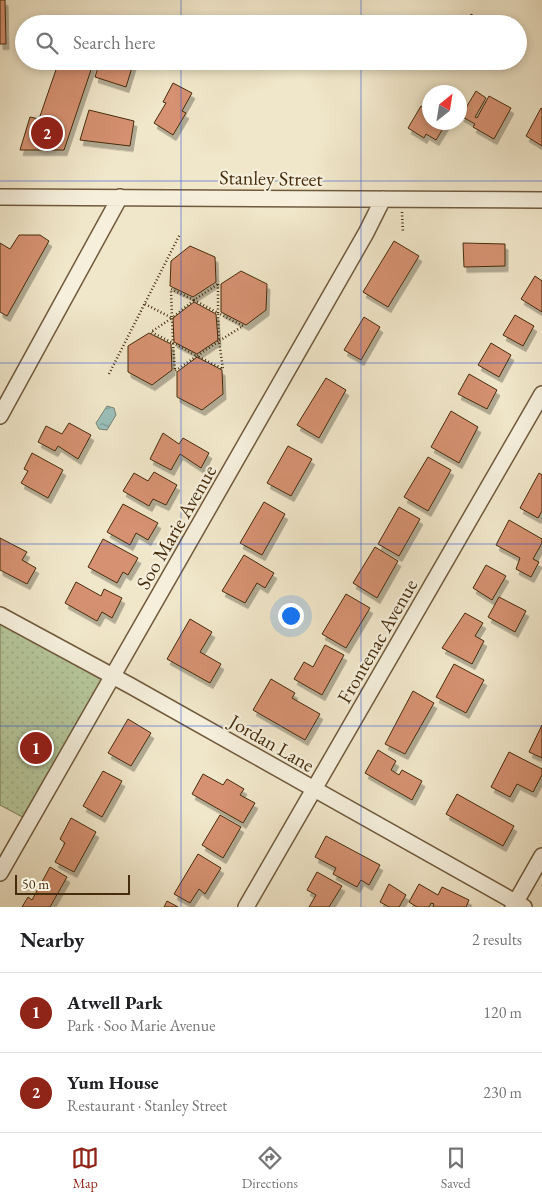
<!DOCTYPE html>
<html lang="en">
<head>
<meta charset="utf-8">
<style>
	body { margin:0; font-family:"EB Garamond",serif; background:#f2f2f2; color:#202124 }
	.compass { position:absolute; left:422px; top:85px; width:45px; height:45px; border-radius:50%; background:#fff; box-shadow:0 2px 8px #0003; rotate:30deg }
	.scale { position:absolute; left:15px; bottom:12px; width:115px; box-sizing:border-box; padding-left:5px; border:2px solid #452c0d; border-top:0; font-size:14px; line-height:18px; white-space:nowrap; color:#452c0d; -webkit-text-stroke:4px #f5efdc; paint-order:stroke }
	.you { position:absolute; left:290px; top:615px; width:18px; height:18px; margin:-12px; border:4px solid #fff; border-radius:50%; background:#1a73e8; box-shadow:0 0 0 8px #1a73e833 }
	.badge { display:grid; place-items:center; width:32px; height:32px; border-radius:50%; background:#8f2418; color:#fff; font-size:16px; font-weight:700 }
	.pin { position:absolute; translate:-50% -50%; border:2px solid #fff; box-shadow:0 1px 5px #0006 }
	.list { margin:0; padding:0; list-style:none }
	h2 { display:flex; justify-content:space-between; align-items:center; height:65px; margin:0; padding:0 20px; font-size:21px }
	h2 small { font-size:16px; font-weight:400; color:#757577 }
	.list li { display:grid; grid-template-columns:32px 1fr auto; gap:15px; align-items:center; box-sizing:border-box; height:80px; padding:0 20px; border-top:1px solid #e0e0e0 }
	.list b { display:block; font-size:19px; white-space:nowrap }
	.list p { margin:0; font-size:16px; white-space:nowrap; color:#757577 }
	.list em { font-size:16px; font-style:normal; color:#757577 }
	.icon { flex:none; width:28px; height:28px; fill:none; stroke:currentColor; stroke-width:2; stroke-linecap:round; stroke-linejoin:round }
	.map { position:relative; flex:none; width:542px; height:907px; overflow:hidden }
	.search { position:absolute; background:#fff; box-shadow:0 2px 8px #0003; left:15px; right:15px; top:15px; height:55px; display:flex; align-items:center; gap:12px; box-sizing:border-box; padding:0 18px; border-radius:28px; color:#757577; font-size:19px }
	.sheet { height:225px; background:#fff }
	nav { display:flex; justify-content:space-around; align-items:center; box-sizing:border-box; height:70px; border-top:1px solid #e0e0e0; background:#fff; font-size:14px; color:#757577 }
	nav a { display:grid; justify-items:center; gap:2px }
	nav .on { color:#8f2418 }
	.map>svg:first-child { display:block }
	.park { fill:url(#park-dots); stroke:#7d7954 }
	.water { fill:url(#water-ripples); stroke:#788474 }
	.building { fill:#d59171; stroke:#452c0d; filter:url(#shadow) }
	.lines { fill:none; stroke-linecap:round; stroke-linejoin:round }
	.minor-casing { stroke:#705a3c; stroke-width:18 }
	.path { stroke:#452c0d; stroke-width:2.5; stroke-dasharray:1 2.5; stroke-linecap:butt }
	.minor { stroke:#f5efdc; stroke-width:15 }
	.grid { fill:none; stroke:#1d4ed8; stroke-width:1; stroke-opacity:0.55 }
	.labels { text-anchor:middle; dominant-baseline:central; stroke-width:4.5; stroke-linejoin:round; paint-order:stroke }
	.street-label { font-size:20px; fill:#452c0d; stroke:#f5efdc }
</style>
</head>
<body>
<div class="map">
<svg width="542" height="907" viewBox="0 0 542 907">
	<defs>
		<pattern id="park-dots" width="8" height="8" patternUnits="userSpaceOnUse" patternTransform="scale(1.25)"><rect width="8" height="8" fill="#b5c69a"/><path d="M2 2h.1M6 6h.1" fill="none" stroke="#9daa84" stroke-width="1.8" stroke-linecap="round"/></pattern>
		<pattern id="water-ripples" width="26" height="14" patternUnits="userSpaceOnUse" patternTransform="scale(1.25)"><rect width="26" height="14" fill="#9abfb9"/><path d="M2 4q2-2 4 0t4 0M15 11q2-2 4 0t4 0" fill="none" stroke="#7f9b95"/></pattern>
		<filter id="shadow"><feDropShadow dx="3" dy="5.5" stdDeviation="0" flood-color="#0004"/></filter>
	</defs>
	<rect width="100%" height="100%" fill="#f0e6c9"/>
	<filter id="stains"><feTurbulence type="fractalNoise" baseFrequency=".004" numOctaves="4"/><feColorMatrix values="0 0 0 0 .2 0 0 0 0 .09 0 0 0 0 .02 0 0 0 .5 -.17"/></filter>
	<radialGradient id="worn" r=".72"><stop offset=".6" stop-color="#630" stop-opacity="0"/><stop offset="1" stop-color="#630" stop-opacity=".3"/></radialGradient>
	<path class="park" d="M0 616 114 676 30 821 0 805Z"/>
	<path class="water" d="M107 406 114 408 116 415 107 430 99 429 96 423Z"/>
	<path class="building" d="M0 0H5L6 44H0Z
		M471 14 487 24H465Z
		M59 61H94L64 150H20L30 117 39 119Z
		M100 61H134L126 87 95 77Z
		M173 83 192 93 182 111 186 113 173 135 154 123 166 103 163 102Z
		M476 91 486 98 475 117 477 118 489 96 511 108 494 139 473 127 475 124 461 116Z
		M421 106 430 111V122H447L436 140 426 134 424 138 408 128Z
		M541 108 542 109V146L526 136Z
		M89 110 134 121 130 146 80 140Z
		M19 235H40L49 241 7 316 0 312V243L10 249Z
		M394 241 419 256 388 307 363 292Z
		M463 243 505 244V266L464 267Z
		M190 246 215 257 216 282 193 297 170 286 171 261Z
		M241 271 267 284 266 310 246 325 221 312V284Z
		M535 276 542 281V312L521 299Z
		M194 302 216 314 218 340 197 354 174 342 173 318Z
		M515 315 534 326 523 346 503 335Z
		M364 317 380 327 361 360 344 350Z
		M149 333 171 344 172 370 152 385 128 372V346Z
		M491 343 511 355 499 377 478 365Z
		M197 357 222 370 223 394 202 410 177 397V372Z
		M469 374 497 390 487 409 458 394Z
		M326 378 346 390 319 438 297 425Z
		M451 411 478 427 459 463 431 447Z
		M69 423 91 435 78 459 58 446 55 451 38 442 46 426 62 434Z
		M163 433 179 444 183 438 209 453 201 468 180 454 171 470 150 459Z
		M288 446 312 459 291 496 267 483Z
		M32 453 63 470 48 498 21 483 28 471 24 469Z
		M428 457 451 470 428 511 404 497Z
		M154 472 177 485 166 505 153 499 149 506 123 491 134 473 148 481Z
		M539 473 542 475V511L538 518 520 508Z
		M264 502 285 514 262 555 240 543Z
		M123 504 158 523 148 540 136 533 130 545 107 532Z
		M399 507 420 519 399 556 378 544Z
		M509 520 542 539V543L533 559 539 562 531 577 516 569 520 558 496 545Z
		M0 538 27 552 22 560 36 568 27 584 0 570Z
		M103 539 138 558 128 575 123 572 117 583 88 567Z
		M375 547 398 561 377 598 353 583Z
		M244 555 274 573 265 588 257 583 245 603 222 591Z
		M486 565 506 576 492 600 473 588Z
		M76 582 101 596 104 589 122 598 112 618 102 612 97 621 65 603Z
		M346 594 370 608 346 648 322 634Z
		M499 597 526 611 515 632 488 617Z
		M465 613 483 623 475 636 484 641 472 664 442 648Z
		M190 619 212 632 200 652 221 664 210 683 167 659Z
		M325 645 344 655 322 695 294 679 304 662 313 667Z
		M454 664 484 680 466 713 436 697Z
		M271 679 295 693 292 698 320 714 305 740 253 710Z
		M413 691 434 703 405 754 385 744Z
		M128 719 151 733 131 766 108 753Z
		M542 725V758L529 752Z
		M378 750 396 761 391 770 399 775 402 770 422 781 412 800 365 773Z
		M509 752 542 769V775L533 792 517 784 510 797 491 787Z
		M103 771 122 781 102 817 83 806Z
		M203 774 223 785 227 779 244 789 240 795 255 803 243 823 192 794Z
		M457 794 514 826 503 846 446 814Z
		M220 815 241 827 223 858 202 845Z
		M71 818 96 832 74 872 55 862 65 843 60 839Z
		M326 836 380 865 369 885 361 880 357 887 333 874 336 868 315 857Z
		M198 854 221 868 205 894 199 889 190 903 174 894Z
		M50 867 67 877 50 907H22L28 897 32 900Z
		M317 872 342 886 329 907H309L316 895 307 890Z
		M389 884 406 895 399 907H389L380 902Z
		M419 884 438 895 442 887 469 900 466 907H433L434 904 431 903 429 907H417L409 902Z
		M167 901 178 907H164Z"/>
	<g class="lines">
		<g class="minor-casing">
			<path id="minor" d="M0 197 542 200
				M0 416 120 197
				M0 615 131 686 524 907
				M0 873 366 233 383 199
				M246 907 542 394
				M513 907 542 856"/>
		</g>
		<path class="path" d="M402 212 403 233
			M218 284V313L243 326 219 341 223 369 197 356 175 371 173 343 151 332 172 318 171 289 194 300Z
			M194 300 218 313 219 341 197 356 173 343 172 318Z
			M145 304 172 318
			M109 374 180 234"/>
		<use href="#minor" class="minor"/>
	</g>
	<path class="grid" d="M181 0V24M361 0V24M181 61V907M361 61V907M0 181H542M0 363H542M0 544H542M0 726H542"/>
	<g class="labels">
		<g class="street-label">
			<text transform="translate(271 178) rotate(1)">Stanley Street</text>
			<text transform="translate(176 527) rotate(-60)">Soo Marie Avenue</text>
			<text transform="translate(377 641) rotate(-60)">Frontenac Avenue</text>
			<text transform="translate(272 743) rotate(30)">Jordan Lane</text>
		</g>
	</g>
	<rect width="100%" height="100%" filter="url(#stains)"/>
	<rect width="100%" height="100%" fill="url(#worn)"/>
</svg>
<svg class="compass" viewBox="-18 -18 36 36"><path d="M0-13l5 13h-10z" fill="#e53935"/><path d="M0 13l5-13h-10z" fill="#757577"/></svg>
<div class="scale">50 m</div>
<div class="you"></div>
<div class="pin badge" style="left:36px;top:748px">1</div>
<div class="pin badge" style="left:47px;top:133px">2</div>
<div class="search"><svg class="icon" aria-label="search" viewBox="0 0 24 24"><circle cx="10" cy="10" r="6"/><path d="M15 15l6 6"/></svg>Search here</div>
</div>
<section class="sheet">
<h2>Nearby<small>2 results</small></h2>
<ul class="list">
<li><span class="badge">1</span><div><b>Atwell Park</b><p>Park · Soo Marie Avenue</p></div><em>120 m</em></li>
<li><span class="badge">2</span><div><b>Yum House</b><p>Restaurant · Stanley Street</p></div><em>230 m</em></li>
</ul>
</section>
<nav>
<a class="on"><svg class="icon" aria-label="map" viewBox="0 0 24 24"><path d="M3 6l6-2 6 2 6-2v14l-6 2-6-2-6 2zM9 4v14M15 6v14"/></svg>Map</a>
<a><svg class="icon" aria-label="directions" viewBox="0 0 24 24"><path d="M12 3l9 9-9 9-9-9zM9 14v-3h6M13 9l2 2-2 2"/></svg>Directions</a>
<a><svg class="icon" aria-label="saved" viewBox="0 0 24 24"><path d="M7 4h10v16l-5-4-5 4z"/></svg>Saved</a>
</nav>
</body>
</html>
